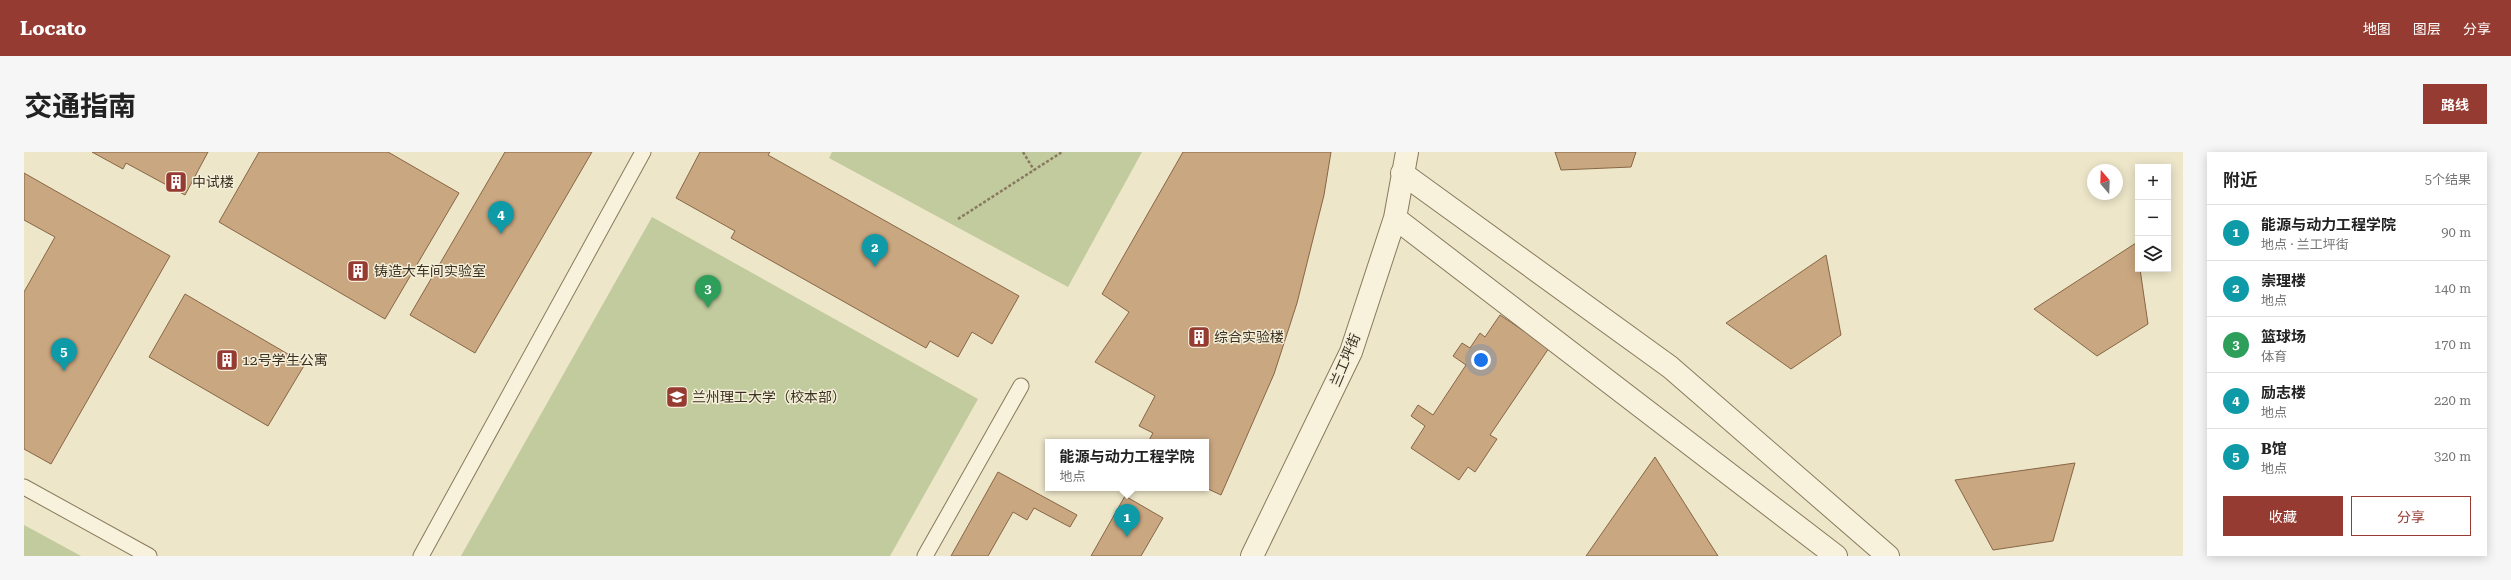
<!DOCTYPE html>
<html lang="zh">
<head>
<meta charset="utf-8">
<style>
	body { margin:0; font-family:"Roboto Serif","Noto Sans SC",serif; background:#f6f6f6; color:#222 }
	.controls { position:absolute; right:12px; top:12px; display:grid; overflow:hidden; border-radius:0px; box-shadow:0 2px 10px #0003 }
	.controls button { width:36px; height:36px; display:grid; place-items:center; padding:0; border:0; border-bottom:1px solid #e0e0e0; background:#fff; color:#222; font:20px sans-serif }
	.compass { position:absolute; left:2063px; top:12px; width:36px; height:36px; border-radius:50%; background:#fff; box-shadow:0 2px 10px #0003; rotate:341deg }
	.you { position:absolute; left:1457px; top:208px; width:14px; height:14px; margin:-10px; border:3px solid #fff; border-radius:50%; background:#1a73e8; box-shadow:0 0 0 6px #1a73e833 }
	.badge { display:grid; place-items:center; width:26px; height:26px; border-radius:50%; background:#953b31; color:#fff; font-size:13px; font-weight:700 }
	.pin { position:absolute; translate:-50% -33px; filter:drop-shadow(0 1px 2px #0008) }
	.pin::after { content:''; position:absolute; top:21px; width:14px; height:12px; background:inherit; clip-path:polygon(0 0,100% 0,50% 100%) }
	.popup { position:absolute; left:1021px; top:287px; width:164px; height:52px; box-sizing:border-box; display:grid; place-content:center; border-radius:0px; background:#fff; filter:drop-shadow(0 1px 3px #0005); font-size:13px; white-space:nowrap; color:#767676 }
	.popup b { font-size:15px; color:#222 }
	.popup::after { content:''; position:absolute; left:50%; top:100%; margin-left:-8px; border:8px solid transparent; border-top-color:#fff }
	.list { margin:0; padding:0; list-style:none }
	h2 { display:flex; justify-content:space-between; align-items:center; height:52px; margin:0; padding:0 16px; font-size:17px }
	h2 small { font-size:13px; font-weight:400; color:#767676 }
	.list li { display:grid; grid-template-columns:26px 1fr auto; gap:12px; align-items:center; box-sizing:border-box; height:56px; padding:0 16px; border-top:1px solid #e0e0e0 }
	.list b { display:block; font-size:15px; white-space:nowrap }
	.list p { margin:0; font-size:13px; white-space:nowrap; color:#767676 }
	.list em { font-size:13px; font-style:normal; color:#767676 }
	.actions { display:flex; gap:8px; padding:12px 16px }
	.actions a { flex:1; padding:9px 0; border:1px solid #953b31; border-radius:0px; text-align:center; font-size:14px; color:#953b31 }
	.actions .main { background:#953b31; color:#fff }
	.icon { flex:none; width:22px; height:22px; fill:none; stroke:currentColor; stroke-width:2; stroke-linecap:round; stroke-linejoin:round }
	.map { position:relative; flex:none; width:2159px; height:404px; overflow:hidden; border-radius:0px }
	header { display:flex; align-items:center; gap:24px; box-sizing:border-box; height:56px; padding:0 20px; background:#953b31; color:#fff }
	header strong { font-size:19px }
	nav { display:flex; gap:22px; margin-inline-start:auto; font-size:14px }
	.intro { display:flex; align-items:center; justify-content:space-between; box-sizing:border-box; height:96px; padding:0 24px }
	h1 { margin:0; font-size:28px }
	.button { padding:10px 18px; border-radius:0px; background:#953b31; color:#fff; font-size:14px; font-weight:700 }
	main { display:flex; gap:24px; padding:0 24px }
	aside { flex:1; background:#fff; border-radius:0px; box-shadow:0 2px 10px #0003 }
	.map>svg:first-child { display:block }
	.green { fill:#c1cb9d }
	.building { fill:#c9a781; stroke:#876645 }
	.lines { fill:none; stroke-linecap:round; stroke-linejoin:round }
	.lane-casing { stroke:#89795e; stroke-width:17 }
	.street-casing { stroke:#89795e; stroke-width:24 }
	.path { stroke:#89795e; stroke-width:2.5; stroke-dasharray:3 2; stroke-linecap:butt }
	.lane { stroke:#f8f2dc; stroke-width:15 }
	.street { stroke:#f8f2dc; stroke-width:22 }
	.labels { text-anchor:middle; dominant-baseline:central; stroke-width:3; stroke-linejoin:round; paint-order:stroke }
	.poi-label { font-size:14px; fill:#3a3021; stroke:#f5efd9; text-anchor:start }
	.street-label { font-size:14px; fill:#3a3021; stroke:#f5efd9 }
</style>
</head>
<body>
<header>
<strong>Locato</strong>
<nav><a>地图</a><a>图层</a><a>分享</a></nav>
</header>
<div class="intro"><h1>交通指南</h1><a class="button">路线</a></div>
<main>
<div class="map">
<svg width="2159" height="404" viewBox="0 0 2159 404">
	<rect width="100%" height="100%" fill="#ede6c9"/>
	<path class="green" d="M808 0H1118L1044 135 805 6Z
		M628 65 954 247 866 404H437Z
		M0 373 57 404H0Z"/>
	<path class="building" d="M68 0H184L161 43 102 11 99 17Z
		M235 0H364L435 41 361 167 195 70Z
		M481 0H568L451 201 386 163Z
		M676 0H746L744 3 995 144 968 192 948 180 934 205 906 189 902 196 707 86 711 79 652 46Z
		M1159 0H1307L1300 43 1273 151 1250 222 1197 343 1182 336V290H1124L1129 281 1115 274 1131 244 1071 210 1105 160 1078 142Z
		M1531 0H1612L1607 15 1537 18Z
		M0 21 146 104 27 312 0 297V140L31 85 0 68Z
		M2112 91 2114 117H2116L2124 172 2073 204 2010 157Z
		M1802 103 1817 183 1767 217 1702 171Z
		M161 142 281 212 244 274 125 205Z
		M1476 163 1525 196 1466 283 1473 287 1451 320 1444 315 1435 328 1387 296 1401 274 1387 264 1394 253 1409 263 1442 213 1429 204 1438 191 1446 196 1456 181 1461 185Z
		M1631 305 1694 404H1562Z
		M2051 311 2029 389 1969 398 1931 328Z
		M974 320 1053 363 1046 375 1010 356 1003 368 989 360 964 404H927Z
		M1101 344 1139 366 1117 404H1067Z"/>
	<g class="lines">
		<g class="lane-casing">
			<path id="lane" d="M0 335 125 404
				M397 404 619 0
				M901 404 997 234"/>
		</g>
		<g class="street-casing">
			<path id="street" d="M1378 21 1646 215 1864 404
				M1371 66 1812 404
				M1228 404 1327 200 1371 66 1383 0"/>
		</g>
		<path class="path" d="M999 0 1010 18
			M934 67 1038 0"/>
		<use href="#lane" class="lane"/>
		<use href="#street" class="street"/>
	</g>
	<defs>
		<g id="building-square" transform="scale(1.15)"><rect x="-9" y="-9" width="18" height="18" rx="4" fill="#953b31" stroke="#f5efd9"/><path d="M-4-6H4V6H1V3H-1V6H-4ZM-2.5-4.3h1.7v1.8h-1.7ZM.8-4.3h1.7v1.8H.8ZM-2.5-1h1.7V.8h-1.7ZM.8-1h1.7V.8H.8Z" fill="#fff"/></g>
		<g id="university-square" transform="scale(1.15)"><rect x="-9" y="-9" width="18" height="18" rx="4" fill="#953b31" stroke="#f5efd9"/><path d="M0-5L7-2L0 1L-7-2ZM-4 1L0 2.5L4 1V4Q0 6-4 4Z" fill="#fff"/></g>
	</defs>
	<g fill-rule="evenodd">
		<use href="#building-square" x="152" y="30"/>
		<use href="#building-square" x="334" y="119"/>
		<use href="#building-square" x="1175" y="185"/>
		<use href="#building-square" x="203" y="208"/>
		<use href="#university-square" x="653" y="245"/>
	</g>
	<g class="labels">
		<g class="poi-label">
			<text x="168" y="30">中试楼</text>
			<text x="350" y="119">铸造大车间实验室</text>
			<text x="1190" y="185">综合实验楼</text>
			<text x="218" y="208">12号学生公寓</text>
			<text x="668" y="245">兰州理工大学（校本部）</text>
		</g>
		<g class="street-label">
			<text transform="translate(1321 208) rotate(-67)">兰工坪街</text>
		</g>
	</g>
</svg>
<div class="controls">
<button>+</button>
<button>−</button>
<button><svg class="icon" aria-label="layers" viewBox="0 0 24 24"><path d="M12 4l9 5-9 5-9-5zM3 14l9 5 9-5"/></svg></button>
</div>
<svg class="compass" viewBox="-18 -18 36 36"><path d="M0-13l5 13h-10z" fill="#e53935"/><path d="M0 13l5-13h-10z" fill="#767676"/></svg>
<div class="you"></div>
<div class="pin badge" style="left:1103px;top:385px;background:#0f9aa8">1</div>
<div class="popup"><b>能源与动力工程学院</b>地点</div>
<div class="pin badge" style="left:851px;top:115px;background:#0f9aa8">2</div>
<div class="pin badge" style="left:684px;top:156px;background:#2e9e5b">3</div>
<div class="pin badge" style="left:477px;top:82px;background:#0f9aa8">4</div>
<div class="pin badge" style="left:40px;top:219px;background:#0f9aa8">5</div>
</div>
<aside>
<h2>附近<small>5个结果</small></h2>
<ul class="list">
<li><span class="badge" style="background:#0f9aa8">1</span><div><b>能源与动力工程学院</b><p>地点 · 兰工坪街</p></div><em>90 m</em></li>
<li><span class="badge" style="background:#0f9aa8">2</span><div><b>崇理楼</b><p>地点</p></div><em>140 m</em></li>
<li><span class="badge" style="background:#2e9e5b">3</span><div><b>篮球场</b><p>体育</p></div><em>170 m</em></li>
<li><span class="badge" style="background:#0f9aa8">4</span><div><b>励志楼</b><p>地点</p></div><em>220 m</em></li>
<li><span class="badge" style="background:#0f9aa8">5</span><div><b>B馆</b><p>地点</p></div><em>320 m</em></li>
</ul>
<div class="actions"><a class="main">收藏</a><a>分享</a></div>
</aside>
</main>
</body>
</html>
